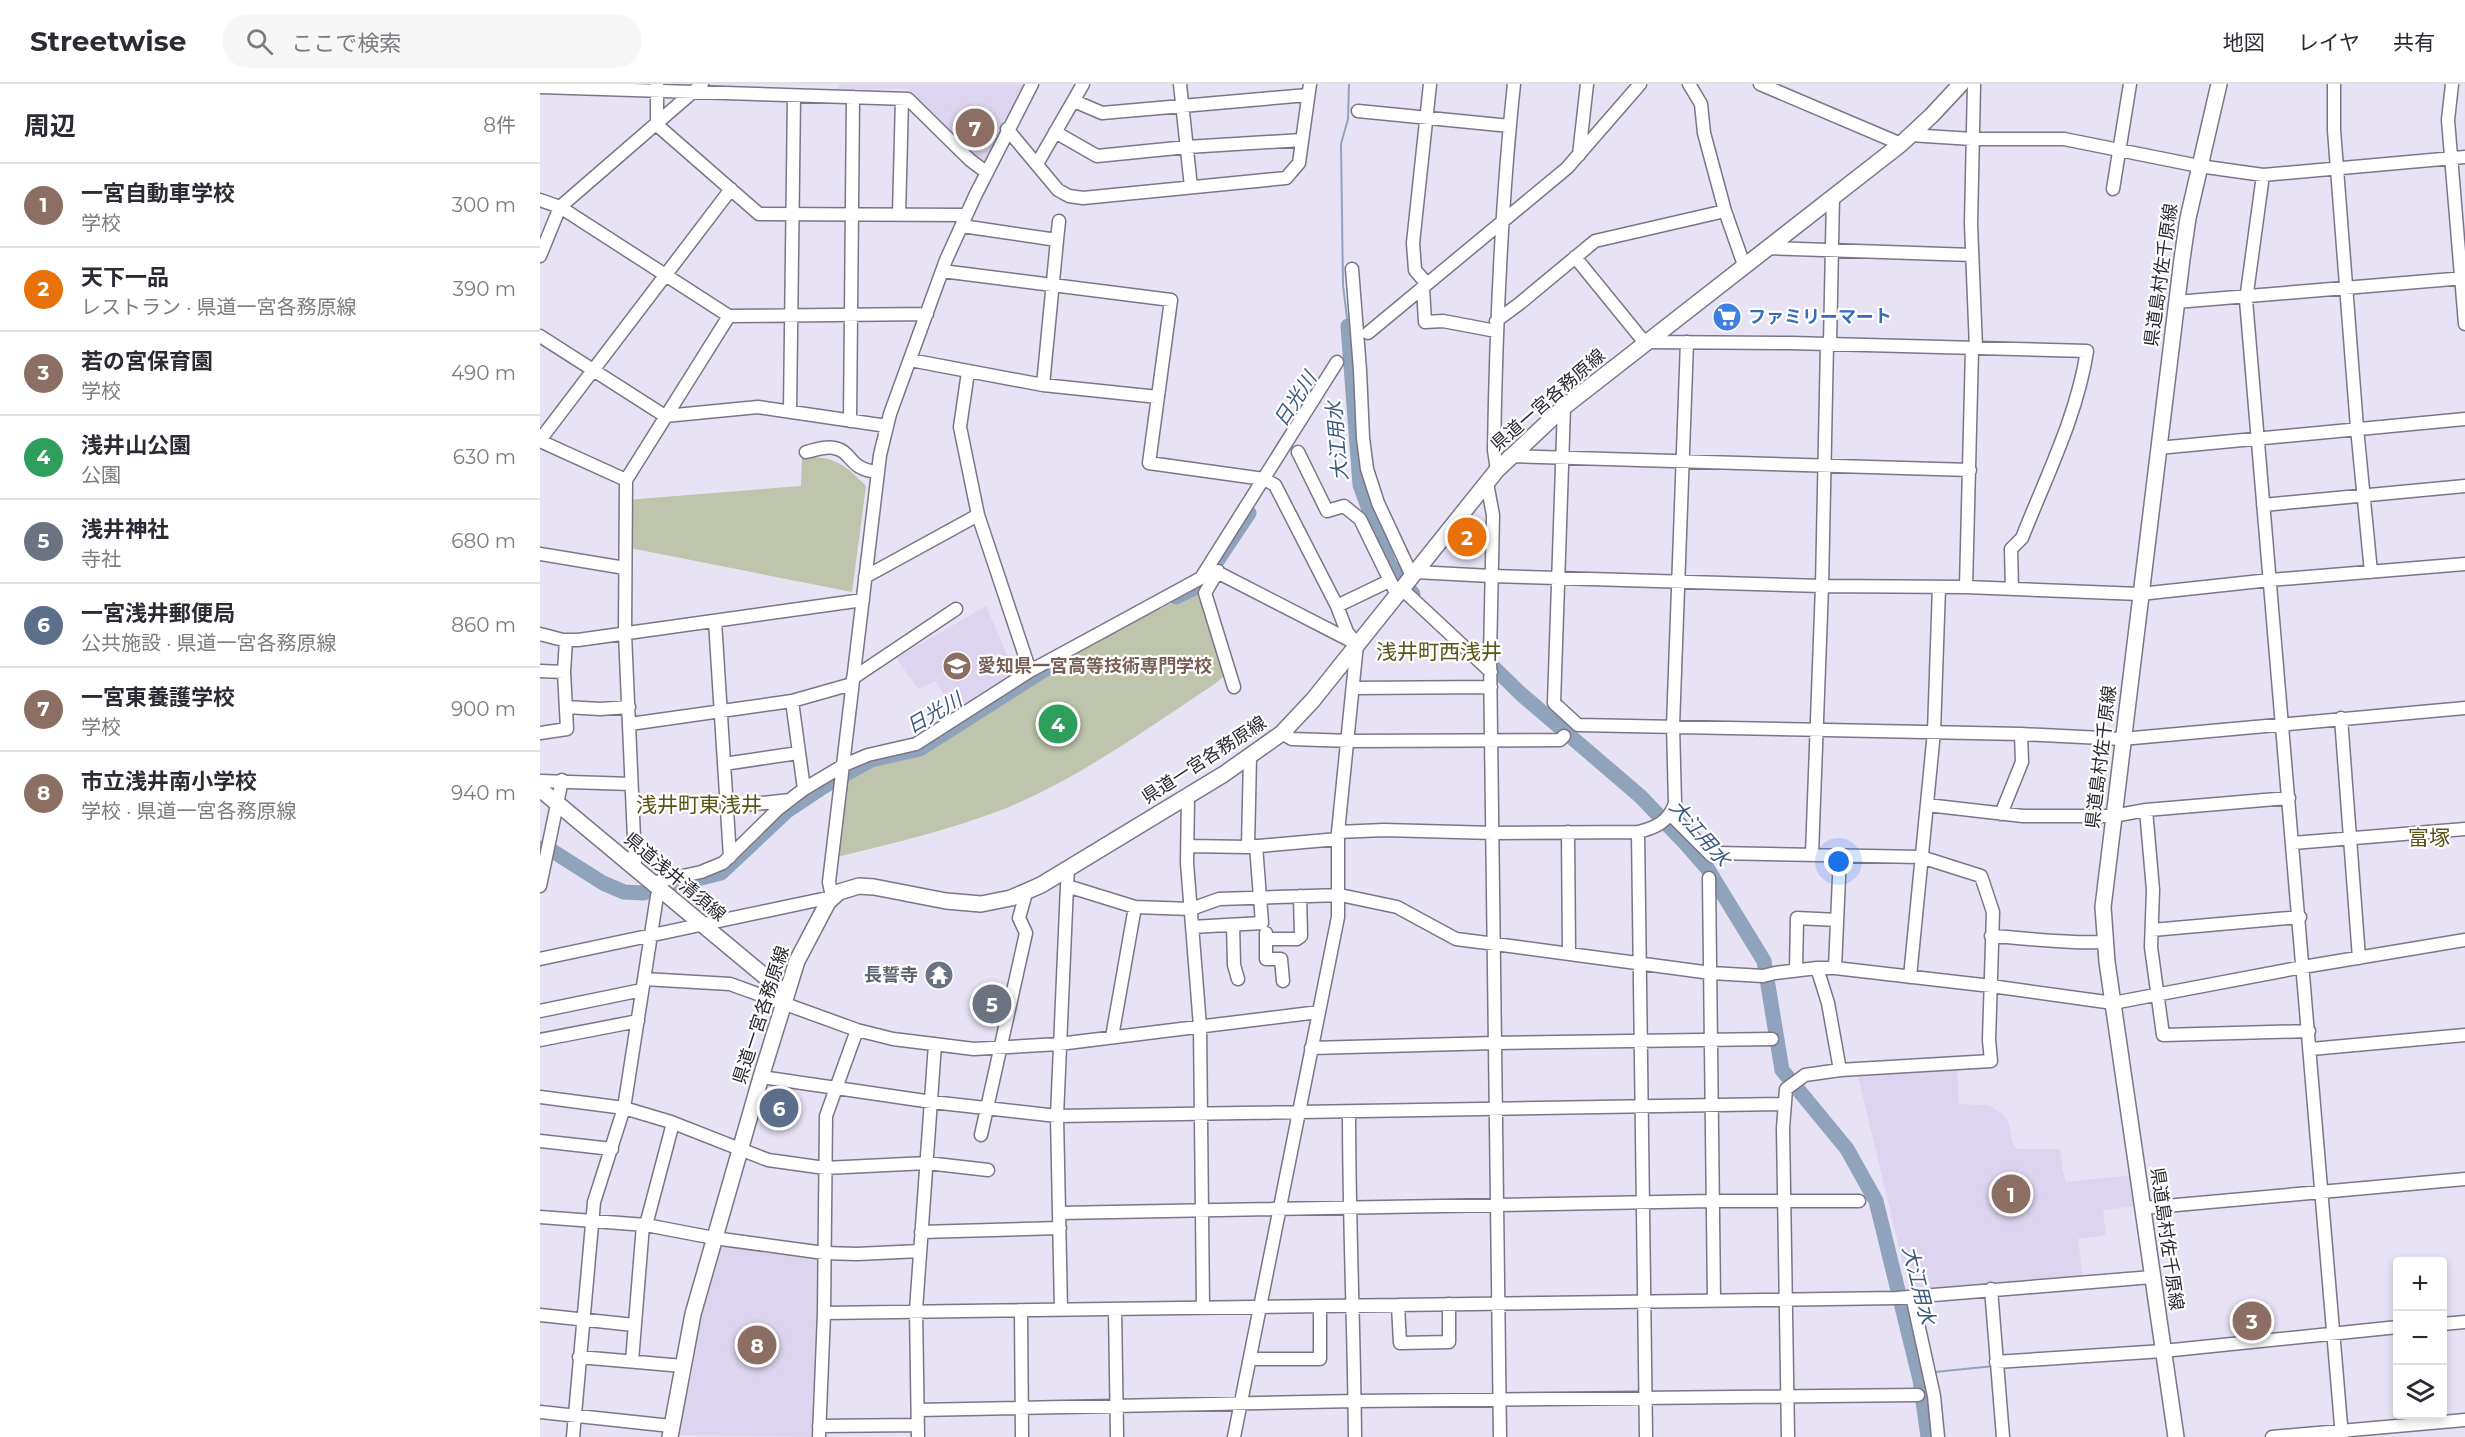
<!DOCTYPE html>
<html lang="ja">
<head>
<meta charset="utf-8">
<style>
	body { margin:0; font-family:Montserrat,"Noto Sans JP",sans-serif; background:#f7f7f7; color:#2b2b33 }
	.controls { position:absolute; right:18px; bottom:18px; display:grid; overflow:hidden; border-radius:6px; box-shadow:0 3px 9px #0003 }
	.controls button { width:54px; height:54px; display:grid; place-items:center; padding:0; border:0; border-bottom:2px solid #e1e1e2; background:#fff; color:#2b2b33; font:30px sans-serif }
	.you { position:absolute; left:1299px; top:778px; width:21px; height:21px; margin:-15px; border:4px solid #fff; border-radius:50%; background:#1a73e8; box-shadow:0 0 0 9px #1a73e833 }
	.badge { display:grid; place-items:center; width:39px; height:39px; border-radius:50%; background:#68612d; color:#fff; font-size:20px; font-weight:700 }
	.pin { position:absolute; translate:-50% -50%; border:3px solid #fff; box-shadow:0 2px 6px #0006 }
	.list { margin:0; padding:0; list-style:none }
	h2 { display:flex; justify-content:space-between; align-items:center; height:78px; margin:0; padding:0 24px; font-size:26px }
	h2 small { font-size:20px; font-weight:400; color:#7c7c81 }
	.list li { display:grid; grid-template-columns:39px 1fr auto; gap:18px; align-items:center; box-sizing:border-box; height:84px; padding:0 24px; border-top:2px solid #e1e1e2 }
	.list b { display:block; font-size:22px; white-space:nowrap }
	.list p { margin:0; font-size:20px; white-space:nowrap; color:#7c7c81 }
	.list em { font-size:20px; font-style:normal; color:#7c7c81 }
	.icon { flex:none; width:33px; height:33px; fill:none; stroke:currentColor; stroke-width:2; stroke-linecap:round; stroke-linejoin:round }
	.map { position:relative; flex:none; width:1925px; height:1353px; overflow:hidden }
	header { display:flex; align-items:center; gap:36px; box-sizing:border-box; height:84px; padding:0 30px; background:#fff; border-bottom:2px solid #e1e1e2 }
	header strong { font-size:28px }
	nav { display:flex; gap:33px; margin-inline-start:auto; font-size:21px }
	.search { width:420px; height:54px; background:#f7f7f7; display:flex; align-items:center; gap:15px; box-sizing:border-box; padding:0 21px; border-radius:33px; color:#7c7c81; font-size:22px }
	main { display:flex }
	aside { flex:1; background:#fff }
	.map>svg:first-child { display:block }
	.built { fill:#ddd5ef }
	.green { fill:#bec5ac }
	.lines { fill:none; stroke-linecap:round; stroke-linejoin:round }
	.stream { stroke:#8fa3bc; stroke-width:2 }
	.river { stroke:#8fa3bc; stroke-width:15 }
	.minor-casing { stroke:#7b7586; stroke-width:15 }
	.major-casing { stroke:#7b7586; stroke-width:18 }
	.minor { stroke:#fff; stroke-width:12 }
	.major { stroke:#fff; stroke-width:15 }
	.labels { text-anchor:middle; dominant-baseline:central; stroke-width:4.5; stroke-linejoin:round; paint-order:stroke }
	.street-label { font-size:18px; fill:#2a282f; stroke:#fff }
	.shop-label { font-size:18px; font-weight:bold; fill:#366cbe; stroke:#fff; text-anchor:start }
	.education-label { font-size:18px; font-weight:bold; fill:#785e54; stroke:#fff; text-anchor:start }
	.worship-label { font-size:18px; font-weight:bold; fill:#5b616d; stroke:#fff; text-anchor:end }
	.water-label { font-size:20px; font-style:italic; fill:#3a597f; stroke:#fff }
	.quarter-label { font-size:21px; fill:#5b5315; stroke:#fff }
</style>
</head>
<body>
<header>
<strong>Streetwise</strong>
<div class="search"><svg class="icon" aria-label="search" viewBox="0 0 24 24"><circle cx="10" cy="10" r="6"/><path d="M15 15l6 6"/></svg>ここで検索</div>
<nav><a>地図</a><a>レイヤ</a><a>共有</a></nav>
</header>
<main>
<aside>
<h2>周辺<small>8件</small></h2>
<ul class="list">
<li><span class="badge" style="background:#8d6e63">1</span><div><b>一宮自動車学校</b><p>学校</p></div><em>300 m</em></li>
<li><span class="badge" style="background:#e8710a">2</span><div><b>天下一品</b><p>レストラン · 県道一宮各務原線</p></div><em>390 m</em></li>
<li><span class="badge" style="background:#8d6e63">3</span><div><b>若の宮保育園</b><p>学校</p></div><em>490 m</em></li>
<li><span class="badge" style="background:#2e9e5b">4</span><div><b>浅井山公園</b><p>公園</p></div><em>630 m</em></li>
<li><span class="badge" style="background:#6b7280">5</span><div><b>浅井神社</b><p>寺社</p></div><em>680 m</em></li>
<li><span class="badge" style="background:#5c6f8a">6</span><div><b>一宮浅井郵便局</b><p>公共施設 · 県道一宮各務原線</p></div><em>860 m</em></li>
<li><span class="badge" style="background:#8d6e63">7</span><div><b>一宮東養護学校</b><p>学校</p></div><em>900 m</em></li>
<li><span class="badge" style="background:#8d6e63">8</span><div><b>市立浅井南小学校</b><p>学校 · 県道一宮各務原線</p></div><em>940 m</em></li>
</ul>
</aside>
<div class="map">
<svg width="1925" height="1353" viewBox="0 0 1925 1353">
	<rect width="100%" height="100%" fill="#e8e2f5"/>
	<path class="built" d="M300 0H484L443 81 369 5H320L296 8Z
		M446 522 476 591 415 630 396 597 378 605 356 574Z
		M1417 985 1419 1020 1449 1021 1462 1030 1468 1037 1473 1061 1477 1065H1520L1523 1088 1526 1098 1593 1091 1597 1122 1563 1126 1566 1151 1538 1155 1543 1196 1370 1209 1317 988Z
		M181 1161 279 1172 281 1176 275 1353 135 1351 143 1312H147L154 1279V1252L177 1162Z"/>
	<path class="green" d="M269 373C297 373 307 383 326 402L312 508 85 463 86 416 261 402 262 374Z
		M659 506 685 591 676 599C608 644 540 694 464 725 409 746 354 759 297 773L306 698 331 684 380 666 478 603 558 555Z"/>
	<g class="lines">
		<path class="stream" d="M809 0 808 35 801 60 803 201 808 242H811
			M1395 1288 1454 1282"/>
		<path class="river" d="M808 242 820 401 849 480 873 510
			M636 513 661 501 709 429
			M942 572 981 610 1100 712 1146 760 1167 784 1224 877 1242 986 1307 1065 1336 1117 1380 1296 1388 1353
			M0 764 14 768 63 799 84 808 103 809 181 789 247 727 283 703 331 676 380 665 512 581"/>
		<g class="minor-casing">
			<path id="minor" d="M640 0 651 103
				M1149 0 1161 20 1164 49 1185 127 1204 181
				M1220 0 1361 60
				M1434 0 1431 140 1436 264
				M1794 0V46L1817 344 1831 488
				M1912 0 1908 36 1925 240
				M117 1V41L219 130 426 131
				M0 3 368 15 430 76 446 88
				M534 17 562 29 768 11
				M818 27 970 42
				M467 45 518 106 529 112 543 114 746 94 759 79 770 0
				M515 48 557 72 647 63 762 56
				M1370 51 1432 55H1524L1659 82 1723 91 1925 73
				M1039 71 1047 0
				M497 80 543 0
				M1723 91 1706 216 1802 1353
				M1573 105 1590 0
				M0 116 20 123 189 232
				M359 131 362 15
				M422 142 517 156 503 301
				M517 156 519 137
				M1227 164 1432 171
				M0 172 20 123 162 0
				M1035 173 1101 254 1107 258 1251 259 1547 267C1537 332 1506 393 1482 454L1471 465 1472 505
				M812 185 820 286 823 354 827 385 838 419 872 492
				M402 187 631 216 609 379 724 395 735 401 797 522 807 548 817 560 669 484
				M887 200 875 186 873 159 890 0
				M883 204 885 238 903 237 956 247
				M1636 218 1925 194
				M956 237 979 220 1055 157 1185 127
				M828 249 1027 84 1100 0
				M0 252 125 332 218 323 347 342
				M1290 260 1293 112
				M370 276 503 301 618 313
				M428 288 420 343 438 431 490 587
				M1024 323 1014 619 1038 641 1481 650 1582 655 1925 624
				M250 327 254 12
				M310 337 313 13
				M0 356 191 105
				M0 357 86 396
				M1618 364 1925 335
				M266 368C275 366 285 362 294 364 313 367 308 386 338 388
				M758 368 787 427 804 422 820 435 857 511
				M969 372 1430 386
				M957 386 954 366C956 243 961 122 974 0
				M947 399 953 431 950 572 960 1353
				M1723 421 1925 402
				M0 470 85 484
				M678 487 665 509 694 603
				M876 488 951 492 1282 502 1426 503 1600 510 1730 496 1925 480
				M325 493 438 431
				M1426 503 1432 265
				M862 505 951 588
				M797 522 849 497
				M175 537 190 773
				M0 550 23 556H38L323 516
				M0 587 24 588
				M313 594 416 525
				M813 604 951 603
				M252 617 264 705
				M26 623 60 625 89 623
				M1801 634 1819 874
				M90 640 252 617 312 600
				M0 649 27 645 24 588 26 556
				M742 649 752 655 811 657 1020 656 1024 652
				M184 680 258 669
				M0 697 91 700
				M648 712 647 779 660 942 663 1223
				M1387 721 1483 732H1573L1606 726 1749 714
				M187 723 250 716
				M1606 726 1613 806 1611 863 1623 951 1769 947
				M1130 730 1172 772 1176 769 1381 773 1441 792 1453 828 1449 956 1451 977 1300 986 1265 991 1246 1005 1243 1044 1248 1353
				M1461 730 1482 678 1481 650
				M798 748 844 746 954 749 1098 748C1115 744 1129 738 1135 719L1133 642 1147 258
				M1028 748 1029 869
				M1098 748 1106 1353
				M1753 759 1925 745
				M648 762 708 763 798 755
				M708 763 710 673
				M1272 770 1282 502 1287 260
				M93 782 95 777 85 550 86 396 189 232 387 230
				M528 785 527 802 595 823 651 825 679 815 800 811 857 823 916 855 955 860 1171 889 1223 892 1235 889 1277 884H1295L1451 902 1573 919 1763 883 1925 856
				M1169 794 1174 1216
				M111 799 161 788 183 779 238 725 264 705 304 681 328 671 376 660 490 587 661 494 797 278
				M0 802 22 696
				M693 841 694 881 698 895
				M652 843 722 839 716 762
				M1612 846 1760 833
				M726 849V875H741L743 897
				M1451 852C1489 854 1526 860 1564 858
				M726 855H757L761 852 760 812
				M0 875 292 813 289 798 340 371 350 330 406 176 435 112 492 0
				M1277 884 1288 919 1300 986
				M1295 884 1300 771
				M1256 886 1257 834 1297 836
				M1370 893 1394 648 1399 503
				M104 895 190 900 317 946 353 955 434 965 519 960 779 928
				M0 927 102 906
				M572 953 595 823
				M0 956 98 937
				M771 964 955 959 1232 955
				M1771 965 1925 951
				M221 993 392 1018 517 1032 1245 1020
				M0 1013 84 1024 131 1038 228 1076 285 1084 387 1079 448 1086
				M809 1028C809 1136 814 1244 815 1353
				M441 1051 486 849 479 834 486 809
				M0 1057 72 1065
				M1603 1124 1925 1095
				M519 1129 1172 1117H1319
				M0 1133 106 1141 174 1154 284 1169 317 1170 380 1167
				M106 1141 133 1039
				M381 1148 520 1144
				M1451 1205 1463 1353
				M1372 1212 1394 1312 1398 1353
				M858 1221 860 1259 909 1258V1220
				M575 1225 577 1353
				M521 1226 517 1032 527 802
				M481 1227 482 1353
				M284 1229 1357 1214 1612 1193
				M0 1231 94 1241
				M1902 1240 1925 1238
				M39 1273 143 1282
				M710 1275H780V1223
				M92 1277 103 1141
				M1456 1278 1623 1267 1858 1243
				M378 1326 815 1317 1378 1311
				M0 1328 131 1342
				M279 1342 378 1341
				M33 1353 54 1118 84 1024 117 812 121 807
				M279 1353 284 1229 286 1032 317 946
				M378 1353 376 1226 395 960
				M694 1353 798 833V748L817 560
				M1732 1353 1925 1336"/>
		</g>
		<g class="major-casing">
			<path id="major" d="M0 705 246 910
				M130 1353 153 1230 221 993 257 877 288 818 299 808 319 802 334 803 406 817 441 820 471 814 501 801 684 690 742 649 773 616 957 386 1024 323 1361 60 1392 31 1421 0
				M1636 1353 1567 878 1563 823 1642 175 1648 134 1679 0"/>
		</g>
		<use href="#minor" class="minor"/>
		<use href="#major" class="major"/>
	</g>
	<defs>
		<g id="supermarket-disc" transform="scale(1.5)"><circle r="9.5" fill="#3f7fe0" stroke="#fff"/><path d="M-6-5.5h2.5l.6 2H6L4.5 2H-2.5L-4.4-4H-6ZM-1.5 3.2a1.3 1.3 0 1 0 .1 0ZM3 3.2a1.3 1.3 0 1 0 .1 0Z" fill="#fff"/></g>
		<g id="school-disc" transform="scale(1.5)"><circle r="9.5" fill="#8d6e63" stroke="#fff"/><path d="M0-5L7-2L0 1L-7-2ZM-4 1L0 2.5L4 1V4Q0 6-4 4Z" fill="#fff"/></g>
		<g id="temple-disc" transform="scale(1.5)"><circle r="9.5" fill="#6b7280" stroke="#fff"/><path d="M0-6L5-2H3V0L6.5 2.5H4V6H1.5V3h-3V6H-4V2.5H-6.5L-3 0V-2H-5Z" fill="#fff"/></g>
	</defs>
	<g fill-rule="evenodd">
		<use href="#supermarket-disc" x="1187" y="233"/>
		<use href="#school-disc" x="417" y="582"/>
		<use href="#temple-disc" x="399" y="891"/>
	</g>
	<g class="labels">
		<g class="street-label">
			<text transform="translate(1621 191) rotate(-82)">県道島村佐千原線</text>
			<text transform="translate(1008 316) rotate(-41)">県道一宮各務原線</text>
			<text transform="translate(1561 673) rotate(-83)">県道島村佐千原線</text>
			<text transform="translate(664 676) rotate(-33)">県道一宮各務原線</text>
			<text transform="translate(135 793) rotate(40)">県道浅井清須線</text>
			<text transform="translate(221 931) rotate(-72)">県道一宮各務原線</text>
			<text transform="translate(1627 1155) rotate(82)">県道島村佐千原線</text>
		</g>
		<g class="shop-label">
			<text x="1208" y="233">ファミリーマート</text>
		</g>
		<g class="education-label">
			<text x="438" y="582">愛知県一宮高等技術専門学校</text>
		</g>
		<g class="worship-label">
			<text x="378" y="891">長誓寺</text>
		</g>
		<g class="water-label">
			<text transform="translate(755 315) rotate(-57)">日光川</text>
			<text transform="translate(797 357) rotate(-95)">大江用水</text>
			<text transform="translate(394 629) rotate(-30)">日光川</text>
			<text transform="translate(1160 749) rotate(49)">大江用水</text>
			<text transform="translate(1379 1201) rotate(76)">大江用水</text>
		</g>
		<g class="quarter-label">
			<text x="899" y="567">浅井町西浅井</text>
			<text x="159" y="720">浅井町東浅井</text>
			<text x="1889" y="753">富塚</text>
		</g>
	</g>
</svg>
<div class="controls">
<button>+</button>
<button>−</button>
<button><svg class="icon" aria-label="layers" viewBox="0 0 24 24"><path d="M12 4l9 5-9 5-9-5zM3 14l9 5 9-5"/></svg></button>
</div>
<div class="you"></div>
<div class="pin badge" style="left:1471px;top:1110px;background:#8d6e63">1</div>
<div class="pin badge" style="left:927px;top:453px;background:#e8710a">2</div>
<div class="pin badge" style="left:1712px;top:1237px;background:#8d6e63">3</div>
<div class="pin badge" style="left:518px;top:640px;background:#2e9e5b">4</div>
<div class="pin badge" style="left:452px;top:920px;background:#6b7280">5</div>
<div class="pin badge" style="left:239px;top:1024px;background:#5c6f8a">6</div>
<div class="pin badge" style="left:435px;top:44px;background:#8d6e63">7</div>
<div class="pin badge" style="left:217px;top:1261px;background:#8d6e63">8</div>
</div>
</main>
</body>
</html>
